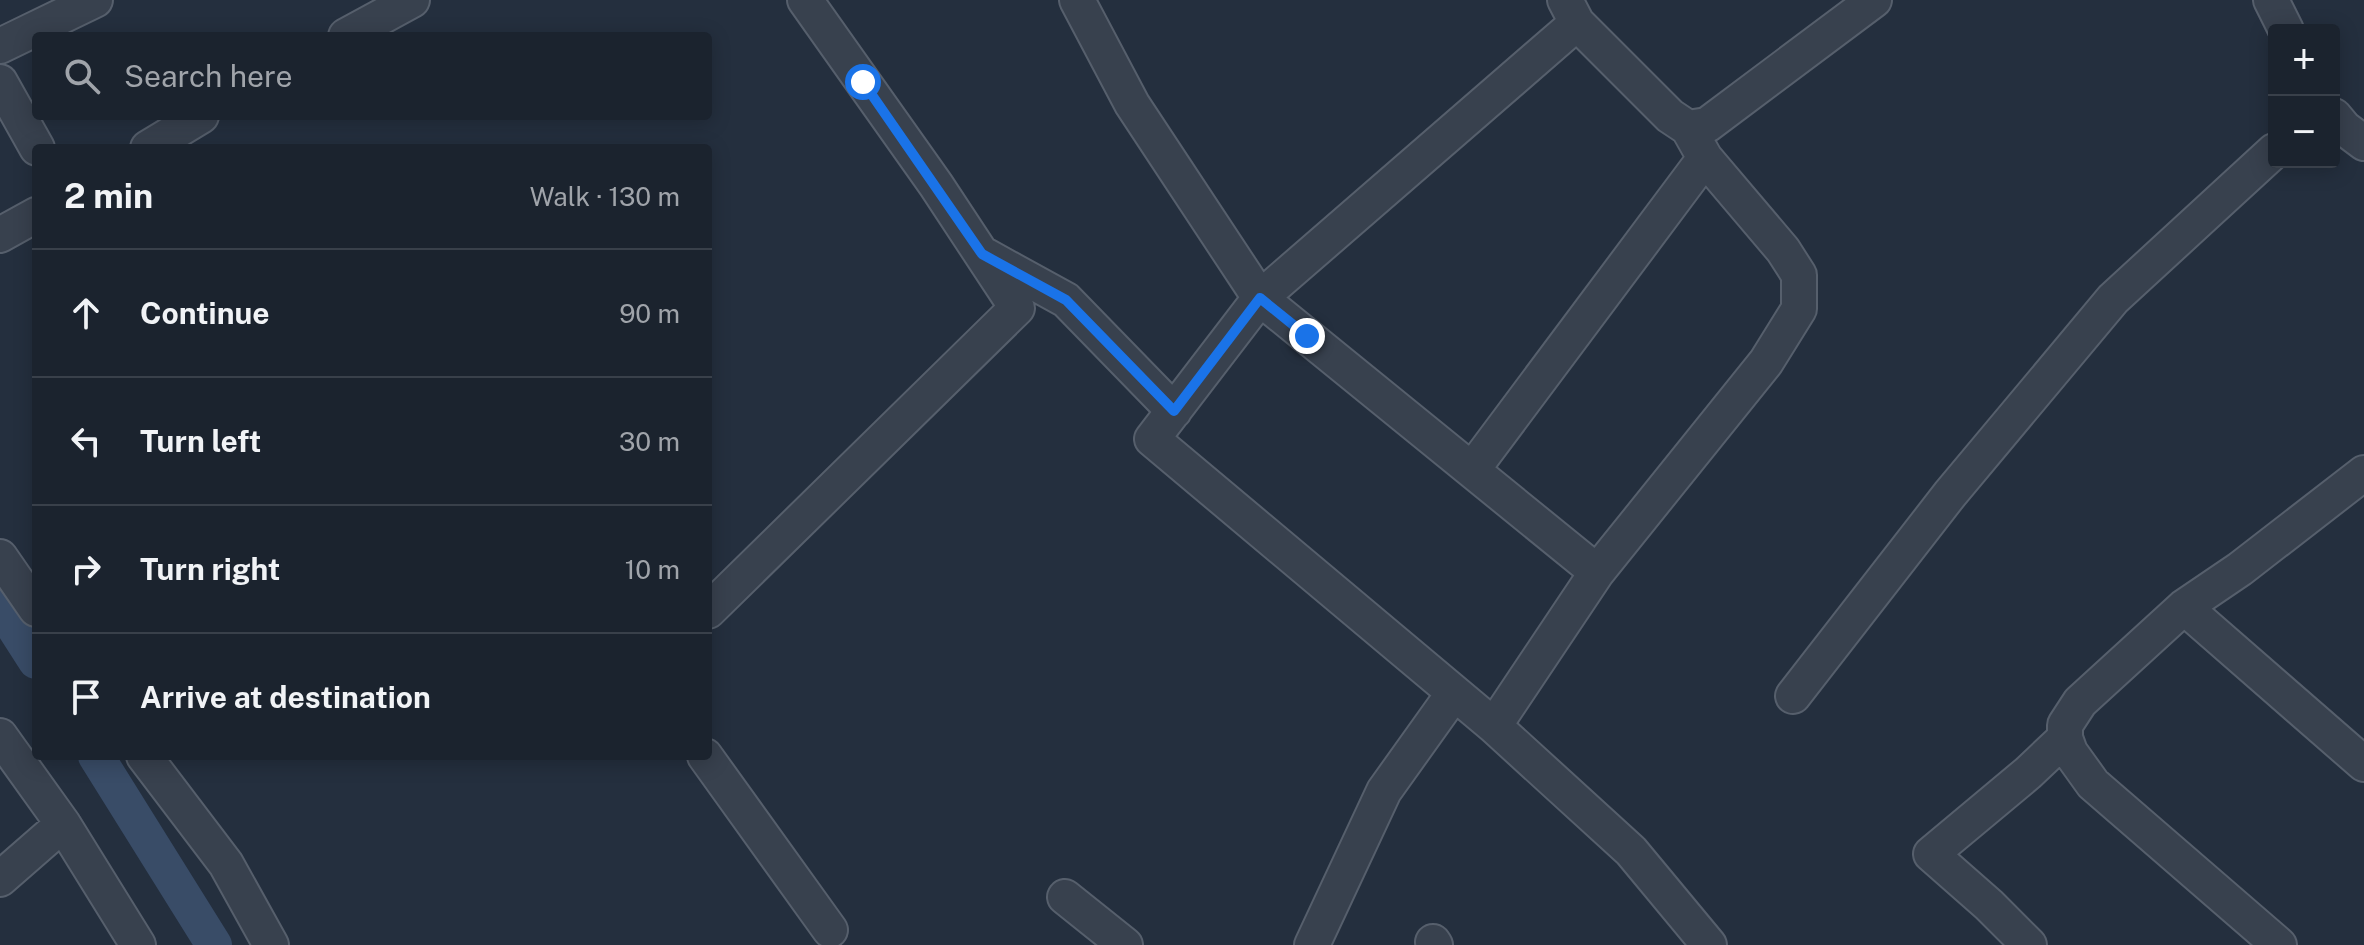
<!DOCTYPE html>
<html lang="en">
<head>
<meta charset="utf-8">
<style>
	body { margin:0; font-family:"Public Sans",sans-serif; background:#242b36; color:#f1f3f6 }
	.controls { position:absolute; right:24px; top:24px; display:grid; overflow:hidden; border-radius:8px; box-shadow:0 4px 20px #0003 }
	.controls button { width:72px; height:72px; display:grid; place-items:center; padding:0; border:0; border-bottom:2px solid #39404a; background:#1b232e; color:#f1f3f6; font:40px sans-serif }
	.stop { position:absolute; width:24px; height:24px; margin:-18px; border:6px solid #1a73e8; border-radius:50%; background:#fff }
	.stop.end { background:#1a73e8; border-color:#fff; box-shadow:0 2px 8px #0008 }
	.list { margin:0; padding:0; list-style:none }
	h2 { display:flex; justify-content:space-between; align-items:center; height:104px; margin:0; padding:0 32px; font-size:34px }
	h2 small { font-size:26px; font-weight:400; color:#a0a4aa }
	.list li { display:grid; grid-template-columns:52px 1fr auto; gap:24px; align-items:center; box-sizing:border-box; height:128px; padding:0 32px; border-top:2px solid #39404a }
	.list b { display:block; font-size:30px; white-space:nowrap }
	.list em { font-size:26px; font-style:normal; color:#a0a4aa }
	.icon { flex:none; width:44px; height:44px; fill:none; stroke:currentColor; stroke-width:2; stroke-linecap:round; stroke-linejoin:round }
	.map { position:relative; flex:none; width:2364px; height:945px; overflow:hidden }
	.search { position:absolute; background:#1b232e; box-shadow:0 4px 20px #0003; left:32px; top:32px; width:680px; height:88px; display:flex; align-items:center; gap:20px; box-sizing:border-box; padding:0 28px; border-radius:8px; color:#a0a4aa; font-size:30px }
	.panel { position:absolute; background:#1b232e; box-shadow:0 4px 20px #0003; left:32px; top:144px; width:680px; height:616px; border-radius:8px }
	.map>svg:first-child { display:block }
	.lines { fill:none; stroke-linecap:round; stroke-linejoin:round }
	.canal { stroke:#394c67; stroke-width:36 }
	.minor-casing { stroke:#565f6c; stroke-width:38 }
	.minor { stroke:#38414e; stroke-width:34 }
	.route { stroke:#1a73e8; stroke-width:10 }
</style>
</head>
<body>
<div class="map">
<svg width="2364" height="945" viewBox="0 0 2364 945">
	<rect width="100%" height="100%" fill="#242f3e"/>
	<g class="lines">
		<path class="canal" d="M0 605 36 661
			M96 756 214 945"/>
		<g class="minor-casing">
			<path id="minor" d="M1077 0 1132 104 1260 298 1577 23
				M1565 0 1577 23 1670 116 1688 128 1707 125 1874 0
				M2271 0 2286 30
				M346 36 412 0
				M0 46 95 0
				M0 82 37 148
				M2334 116 2344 128 2364 143
				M148 148 201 116
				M0 235 36 215
				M986 256 1066 300 1174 411
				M1472 470 1705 158
				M0 557 36 609
				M1597 572 1494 726 1152 439 1260 298 1597 572 1766 362 1799 309V275L1783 250 1705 158 1688 128
				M2184 607 2364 764
				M708 611 1017 308 936 185 805 0
				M1793 696 1950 494 2113 299 2274 151
				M1494 726 1631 851 1709 945
				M0 736 63 824 138 945
				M144 756 226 864 271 945
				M705 756 830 930
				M0 879 63 824
				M1065 897 1125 945
				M1433 942 1435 945
				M1312 945 1384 791 1454 693
				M2029 945 1989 905 1931 854 2028 773 2065 738
				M2279 945 2093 784 2070 752 2065 738V725L2080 702 2184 607 2240 569 2364 473"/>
		</g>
		<use href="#minor" class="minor"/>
	</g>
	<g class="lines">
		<path class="route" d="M863 82 982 254 1066 300 1174 411 1260 298 1307 336"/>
	</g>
</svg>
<div class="controls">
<button>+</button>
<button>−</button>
</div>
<div class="stop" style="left:863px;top:82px"></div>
<div class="stop end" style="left:1307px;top:336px"></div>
<div class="search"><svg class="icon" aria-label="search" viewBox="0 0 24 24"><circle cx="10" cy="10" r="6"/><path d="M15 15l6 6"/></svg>Search here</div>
<section class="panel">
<h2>2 min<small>Walk · 130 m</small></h2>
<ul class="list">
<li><svg class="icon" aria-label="ahead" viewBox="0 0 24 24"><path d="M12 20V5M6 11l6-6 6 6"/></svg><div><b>Continue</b></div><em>90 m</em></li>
<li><svg class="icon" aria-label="left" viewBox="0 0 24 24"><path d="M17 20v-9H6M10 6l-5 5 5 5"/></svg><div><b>Turn left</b></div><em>30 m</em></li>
<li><svg class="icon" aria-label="right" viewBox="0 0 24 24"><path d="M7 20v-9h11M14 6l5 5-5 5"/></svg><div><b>Turn right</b></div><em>10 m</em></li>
<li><svg class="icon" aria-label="arrive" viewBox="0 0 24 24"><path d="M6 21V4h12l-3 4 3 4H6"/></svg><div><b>Arrive at destination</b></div></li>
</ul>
</section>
</div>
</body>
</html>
